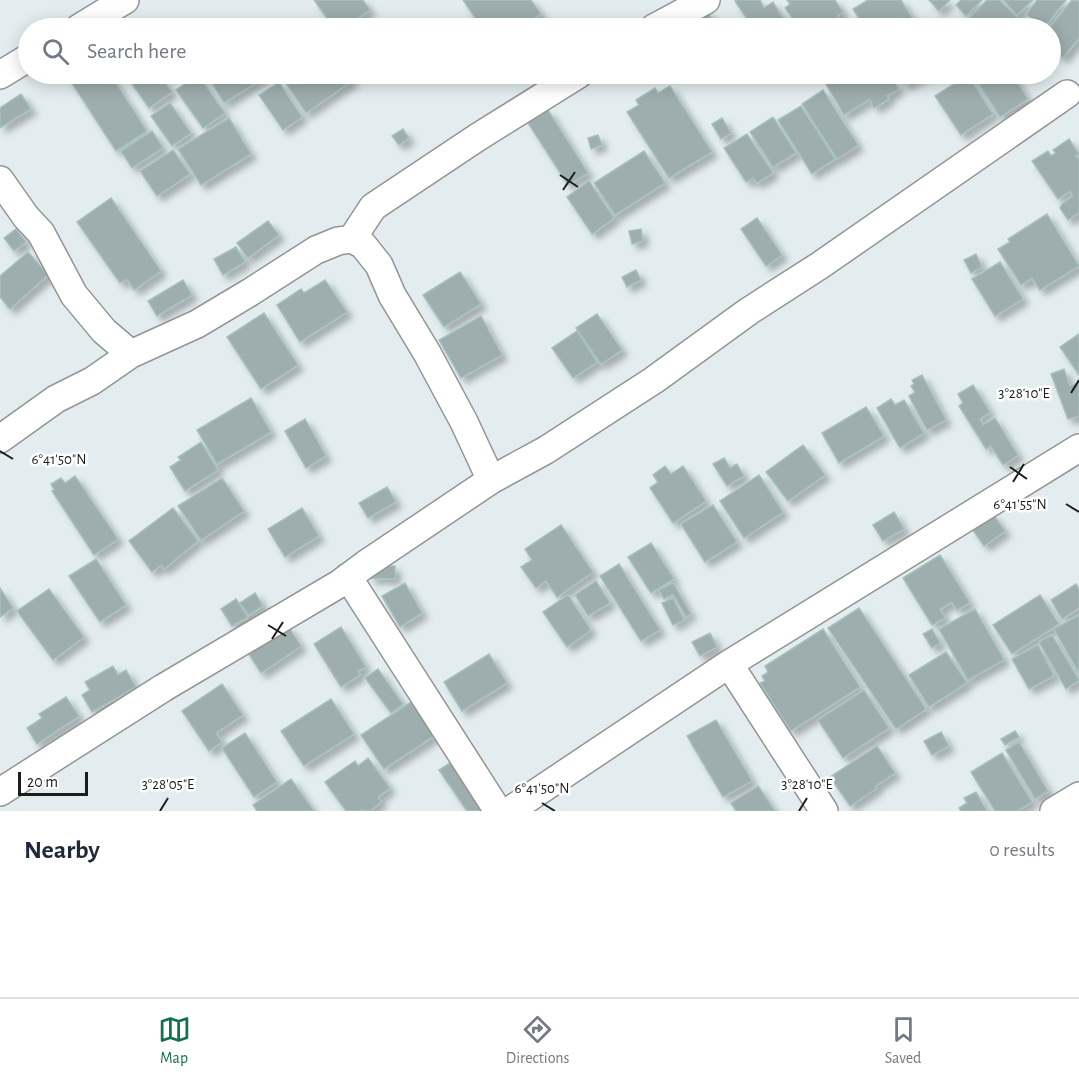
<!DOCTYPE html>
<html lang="en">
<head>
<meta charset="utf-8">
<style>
	body { margin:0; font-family:"Alegreya Sans",sans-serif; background:#f6f6f7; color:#1f2937 }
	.scale { position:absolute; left:18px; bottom:15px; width:70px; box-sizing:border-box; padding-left:6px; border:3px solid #1d1d1d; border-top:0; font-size:16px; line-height:21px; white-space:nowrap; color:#1d1d1d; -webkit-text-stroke:4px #fff; paint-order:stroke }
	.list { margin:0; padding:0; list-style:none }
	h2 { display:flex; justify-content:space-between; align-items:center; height:78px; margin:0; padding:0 24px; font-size:26px }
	h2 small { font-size:20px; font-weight:400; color:#747a83 }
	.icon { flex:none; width:33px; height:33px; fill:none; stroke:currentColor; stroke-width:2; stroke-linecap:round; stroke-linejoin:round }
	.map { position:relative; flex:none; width:1079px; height:811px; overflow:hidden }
	.search { position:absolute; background:#fff; box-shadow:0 3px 15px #0003; left:18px; right:18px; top:18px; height:66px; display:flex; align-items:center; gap:15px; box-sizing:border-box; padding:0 21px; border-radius:33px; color:#747a83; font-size:22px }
	.sheet { height:186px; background:#fff }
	nav { display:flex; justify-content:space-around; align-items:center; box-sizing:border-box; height:84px; border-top:2px solid #e0e1e3; background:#fff; font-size:16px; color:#747a83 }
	nav a { display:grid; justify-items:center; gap:3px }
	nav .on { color:#11724d }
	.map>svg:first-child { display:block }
	.building { fill:#9eadad; stroke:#a5c1bf; stroke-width:1.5; filter:url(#shadow) }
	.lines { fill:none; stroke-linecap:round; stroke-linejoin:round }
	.street-casing { stroke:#949494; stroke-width:30 }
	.street { stroke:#fff; stroke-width:27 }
	.ticks { fill:none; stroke:#1d1d1d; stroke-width:2 }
	.ticks-label { font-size:15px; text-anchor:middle; fill:#1d1d1d; stroke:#fff; stroke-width:5; stroke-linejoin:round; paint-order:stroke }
</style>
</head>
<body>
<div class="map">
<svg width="1079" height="811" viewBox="0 0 1079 811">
	<defs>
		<filter id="shadow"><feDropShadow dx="5.5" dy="5.5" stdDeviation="3" flood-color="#0004"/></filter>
	</defs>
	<rect width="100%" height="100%" fill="#e3edef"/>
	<path class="building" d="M314 0H363L370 10 344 28H334Z
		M463 0H531L541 14 519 28H482Z
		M737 0H760L764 8 773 2 789 28H753L735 1Z
		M787 0H835L843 12 837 16 845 28H796L798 27 785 8 790 4Z
		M868 0H901L917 26 913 28H865L853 9Z
		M929 0H950L939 11Z
		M961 0H982L966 16 956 5Z
		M987 0H1000L1027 28H981L970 17Z
		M1003 0H1033L1017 15Z
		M1037 0H1066L1044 28 1026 14Z
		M1072 0 1079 1V38L1063 58 1050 47V28H1049Z
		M707 11 717 28H678Z
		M66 74H110L147 131 116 151Z
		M125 74H158L172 92 149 108Z
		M206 74H263L265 77 224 103Z
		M297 74H349L353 80 306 113 285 82Z
		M844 74H890L899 89 887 96 889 99 874 108 870 99 844 115 826 84Z
		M898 74H926L904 85Z
		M972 74H1012L1028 99 1000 117Z
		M198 75 225 113 203 128 176 90Z
		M968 75 993 114 961 135 935 96Z
		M279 82 302 117 283 130 259 95Z
		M670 86 712 152 669 178 627 112 639 105 636 100 655 88 658 93Z
		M823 90 858 145 837 159 802 104Z
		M21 94 31 109 0 128V108Z
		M170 103 191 133 172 146 151 116Z
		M801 106 835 159 812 174 778 120Z
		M548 110 588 173 568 185 528 123Z
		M773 117 796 153 773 167 750 132Z
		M229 118 251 154 201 185 178 149Z
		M722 118 731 133 721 139 712 124Z
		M403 129 409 138 399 145 392 136Z
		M152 131 163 148 132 168 121 151Z
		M747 134 773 173 757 183 753 178 746 182 724 148Z
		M598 135 602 145 591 149 588 138Z
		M1069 139 1079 154 1075 156 1079 159V212L1068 220 1060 208 1062 204 1073 196 1070 191 1058 199 1032 161 1048 151 1051 156 1056 153 1053 150Z
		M173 150 190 174 157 196 140 171Z
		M644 151 665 183 615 215 594 183Z
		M589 181 614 218 592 234 567 197Z
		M111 198 161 271 134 290 127 279 120 283 77 222Z
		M1047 214 1079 266 1040 290 1032 278 1021 285 998 249 1010 242 1008 239Z
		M757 218 782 255 766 266 741 229Z
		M268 221 279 235 248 258 237 243Z
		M16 229 26 242 14 251 4 238Z
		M641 229 643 241 632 244 629 231Z
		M236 247 245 262 223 275 214 259Z
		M28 252 48 275 10 309 0 297V276Z
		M976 254 982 267 971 273 964 260Z
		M1000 262 1023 299 995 316 972 279Z
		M636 270 641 280 627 287 622 277Z
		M460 272 481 304 444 327 423 295Z
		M183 280 192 295 157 316 148 301Z
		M325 280 347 312 300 342 277 305 301 289 304 293Z
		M264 313 298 365 261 389 227 337Z
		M597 314 622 350 601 364 576 328Z
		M481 316 502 355 461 378 439 340Z
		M577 331 597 362 573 378 552 348Z
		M1079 334V375L1060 347Z
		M1064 369 1070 386 1078 383 1079 386V416L1068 419 1051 374Z
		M922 375 946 420 927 430 909 396 915 392 911 386 914 384 912 380Z
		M973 385 990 412 980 419 983 425 995 418 1018 455 1003 465 991 446 986 449 959 406 963 403 958 394Z
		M251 398 271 432 217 464 197 430Z
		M891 399 895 405 904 400 924 433 900 448 877 408Z
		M866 407 884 436 839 463 822 433Z
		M305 419 326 456 306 468 285 431Z
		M201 442 218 470 185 491 170 467 181 460 178 457Z
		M803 445 825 475 788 501 766 472Z
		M724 458 730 468 737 464 744 476 727 486 713 464Z
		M665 466 671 474 683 466 706 501 673 523 650 488 658 482 653 475Z
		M759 475 783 512 744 538 720 501Z
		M75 476 118 539 94 555 52 491 54 490 51 484 61 478 65 483Z
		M222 478 244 511 201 540 178 506Z
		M387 487 396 502 368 518 359 503Z
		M713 505 737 542 705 562 681 524Z
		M173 508 198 541 164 569 161 565 152 572 129 541Z
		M302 508 319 536 285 557 268 529Z
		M894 512 904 529 883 541 873 525Z
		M993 514 1005 531 984 546 972 529Z
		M561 525 593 572 557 597 546 581 536 588 521 567 532 560 525 549Z
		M651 543 674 579 651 593 628 557Z
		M940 555 970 603 957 610 952 602 940 609 945 618 932 625 903 578Z
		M96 559 126 605 100 622 69 576Z
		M619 564 660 630 641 641 600 576Z
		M370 566H395V579L370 578Z
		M596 581 610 603 588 616 575 595Z
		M405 583 422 613 400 627 382 596Z
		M673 583 691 614 686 617 673 594 664 599 659 590Z
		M1076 584 1079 589V608L1062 619 1051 600Z
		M0 588 13 608 0 617Z
		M49 589 84 637 53 660 17 611Z
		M255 593 263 606 249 615 240 603Z
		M568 595 591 630 567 647 543 612Z
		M1040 595 1059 624 1012 654 993 625Z
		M673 598 684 620 673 625 662 603Z
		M236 599 248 617 232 626 221 609Z
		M859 608 926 709 896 729 828 628Z
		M975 609 1004 660 968 680 939 629Z
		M1079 615V673L1054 629Z
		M288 626 301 646 261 673 248 653Z
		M341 627 366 667 358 671 360 675 341 687 314 644Z
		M823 629 860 687 791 731 760 683 765 681 762 676 768 672 765 666Z
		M932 629 940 643 932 648 923 634Z
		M710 633 717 647 700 656 692 642Z
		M1052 635 1079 680 1066 689 1039 642Z
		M1038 645 1054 676 1029 689 1012 659Z
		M946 652 967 683 929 707 909 675Z
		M489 654 507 683 462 711 444 682Z
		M113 666 118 675 126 670 136 687 92 712 82 695 90 690 85 682Z
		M378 669 403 704 391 713 365 678Z
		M222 684 243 715 216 733 222 742 209 751 182 711Z
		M864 690 889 728 843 758 818 720Z
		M66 697 79 716 37 744 27 728 42 718 39 714Z
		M331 699 354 734 304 766 281 731Z
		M411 702 434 736 384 769 361 735Z
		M716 720 752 781 723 797 687 736Z
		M1015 731 1019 737 1005 745 1001 739Z
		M941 732 949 746 932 755 924 741Z
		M245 733 277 782 254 797 222 748Z
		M1019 742 1048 791 1035 799 1006 750Z
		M877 746 895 773 875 786 877 788 850 806 830 777Z
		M1002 753 1032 802 1017 811H995L971 772Z
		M368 758 390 788 378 797 381 802 370 811H363L362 809 359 811H346L325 782 355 761 358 766Z
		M453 761 484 807 478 811H467L439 770Z
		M291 779 314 811H257L253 805Z
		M758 786 775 811H736L731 803Z
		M976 792 987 811H961L959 808 967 803 964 798Z"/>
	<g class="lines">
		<g class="street-casing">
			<path id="street" d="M79 28 125 0
				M654 28 706 0
				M0 75 28 58
				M0 180 26 217 41 233 74 295 104 331 131 354
				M352 239 373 207 478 137 579 74
				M0 439 56 399 92 381 131 354 197 324 249 293 316 250 338 241 352 239 363 245 379 265 392 295 427 353 464 422 491 480
				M348 577 498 811
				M729 664 824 811
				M0 792 163 688 339 584 366 564 491 480 546 450 654 380 749 311 819 266 1067 94
				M509 811 729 664 1079 448
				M1054 811 1079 796"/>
		</g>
		<use href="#street" class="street"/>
	</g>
	<path class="ticks" d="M560 175 578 187M563 190 575 172M1071 393 1079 380M0 451 13 459M1010 467 1027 479M1013 482 1024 464M1066 504 1079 512M268 625 286 636M272 639 283 622M542 803 555 811M160 811 168 798M799 811 807 798"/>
	<g class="ticks-label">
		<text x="1024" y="398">3°28'10"E</text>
		<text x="59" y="464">6°41'50"N</text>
		<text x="1020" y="509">6°41'55"N</text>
		<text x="168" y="789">3°28'05"E</text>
		<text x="807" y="789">3°28'10"E</text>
		<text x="542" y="793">6°41'50"N</text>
	</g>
</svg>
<div class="scale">20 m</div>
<div class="search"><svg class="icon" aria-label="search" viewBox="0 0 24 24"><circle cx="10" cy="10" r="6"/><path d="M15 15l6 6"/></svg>Search here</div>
</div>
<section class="sheet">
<h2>Nearby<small>0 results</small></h2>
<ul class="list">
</ul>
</section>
<nav>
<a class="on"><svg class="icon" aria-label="map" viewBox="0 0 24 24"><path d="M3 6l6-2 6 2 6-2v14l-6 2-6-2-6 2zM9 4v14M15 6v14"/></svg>Map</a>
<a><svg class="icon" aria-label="directions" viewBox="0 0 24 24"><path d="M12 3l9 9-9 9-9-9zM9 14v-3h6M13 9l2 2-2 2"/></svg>Directions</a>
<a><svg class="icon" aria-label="saved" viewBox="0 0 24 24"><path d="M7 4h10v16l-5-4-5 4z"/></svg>Saved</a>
</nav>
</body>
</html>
